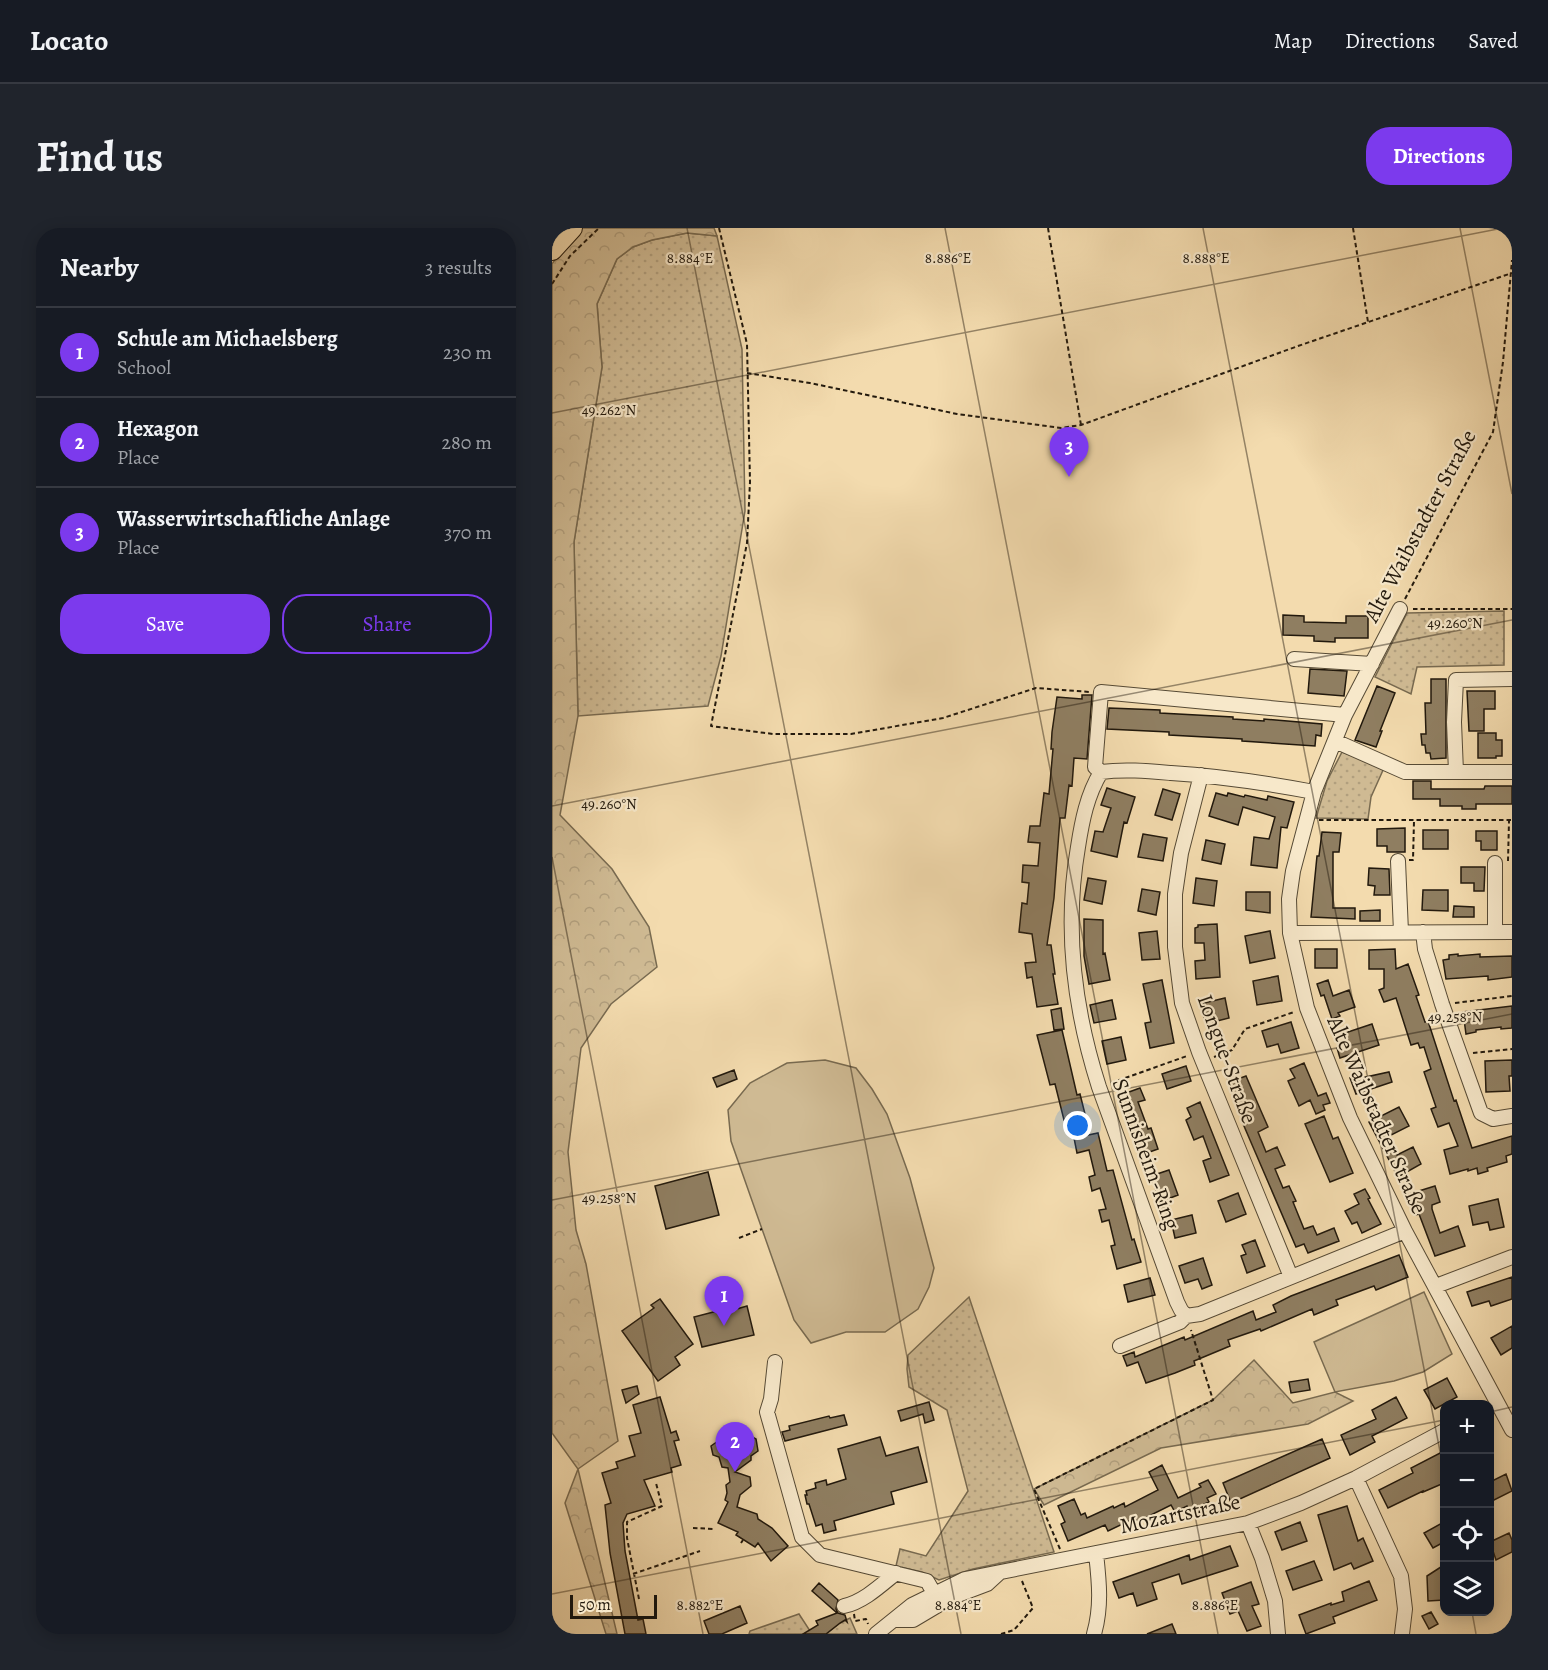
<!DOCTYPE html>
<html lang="en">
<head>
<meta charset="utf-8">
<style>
	body { margin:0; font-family:Alegreya,serif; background:#20242c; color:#f1f3f6 }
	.controls { position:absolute; right:18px; bottom:18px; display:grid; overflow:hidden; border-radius:12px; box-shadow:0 3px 15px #0003 }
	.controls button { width:54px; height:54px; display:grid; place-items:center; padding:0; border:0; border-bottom:2px solid #363941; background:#171b24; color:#f1f3f6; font:30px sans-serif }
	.scale { position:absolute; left:18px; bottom:15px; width:87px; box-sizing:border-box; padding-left:6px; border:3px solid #22190d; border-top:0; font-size:16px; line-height:21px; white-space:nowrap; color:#22190d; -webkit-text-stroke:4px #f7e8ca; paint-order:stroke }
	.you { position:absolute; left:526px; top:898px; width:21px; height:21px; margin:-15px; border:4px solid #fff; border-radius:50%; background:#1a73e8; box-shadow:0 0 0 9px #1a73e833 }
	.badge { display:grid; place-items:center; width:39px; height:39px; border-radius:50%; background:#7c3aed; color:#fff; font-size:20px; font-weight:700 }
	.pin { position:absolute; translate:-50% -50px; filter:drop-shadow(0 2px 3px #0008) }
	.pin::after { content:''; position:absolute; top:32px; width:21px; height:18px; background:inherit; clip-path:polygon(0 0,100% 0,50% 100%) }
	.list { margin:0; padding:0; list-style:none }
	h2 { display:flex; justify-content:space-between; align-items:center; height:78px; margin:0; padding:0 24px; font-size:26px }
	h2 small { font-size:20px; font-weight:400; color:#9ea1a6 }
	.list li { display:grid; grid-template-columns:39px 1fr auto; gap:18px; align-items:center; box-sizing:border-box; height:90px; padding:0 24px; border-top:2px solid #363941 }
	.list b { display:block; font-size:22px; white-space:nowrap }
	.list p { margin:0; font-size:20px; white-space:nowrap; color:#9ea1a6 }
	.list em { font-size:20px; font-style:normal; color:#9ea1a6 }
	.actions { display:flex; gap:12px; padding:18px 24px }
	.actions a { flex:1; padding:14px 0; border:2px solid #7c3aed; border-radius:24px; text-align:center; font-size:21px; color:#7c3aed }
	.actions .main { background:#7c3aed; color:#fff }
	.icon { flex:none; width:33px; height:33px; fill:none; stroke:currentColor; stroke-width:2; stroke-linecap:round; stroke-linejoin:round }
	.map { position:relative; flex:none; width:960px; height:1406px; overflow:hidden; border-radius:24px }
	header { display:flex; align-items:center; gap:36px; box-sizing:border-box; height:84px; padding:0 30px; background:#171b24; border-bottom:2px solid #363941 }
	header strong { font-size:28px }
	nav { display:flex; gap:33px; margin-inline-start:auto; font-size:21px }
	.intro { display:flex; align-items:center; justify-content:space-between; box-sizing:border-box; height:144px; padding:0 36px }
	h1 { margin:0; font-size:42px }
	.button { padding:15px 27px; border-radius:24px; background:#7c3aed; color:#fff; font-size:21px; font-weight:700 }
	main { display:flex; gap:36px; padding:0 36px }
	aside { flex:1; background:#171b24; border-radius:24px; box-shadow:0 3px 15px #0003 }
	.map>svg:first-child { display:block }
	.grass { fill:url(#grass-dots); stroke:#786a50; stroke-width:1.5 }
	.forest { fill:url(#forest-crowns); stroke:#786a50; stroke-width:1.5 }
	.park { fill:#cfba93; stroke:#786a50; stroke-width:1.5 }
	.building { fill:#8f7e61; stroke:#22190d; stroke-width:1.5 }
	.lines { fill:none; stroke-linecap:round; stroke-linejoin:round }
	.minor-casing { stroke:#564a35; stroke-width:16 }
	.highway-casing { stroke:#22190d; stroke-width:22 }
	.path { stroke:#22190d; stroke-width:2; stroke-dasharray:4.5 3; stroke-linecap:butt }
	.minor { stroke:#f7e8ca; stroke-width:14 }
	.highway { stroke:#f3dbae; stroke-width:20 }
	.ticks { fill:none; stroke:#22190d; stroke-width:1.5; stroke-opacity:0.45 }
	.labels { text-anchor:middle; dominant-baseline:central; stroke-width:4.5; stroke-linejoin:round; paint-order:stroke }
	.street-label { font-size:22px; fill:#22190d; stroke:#f7e8ca }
	.ticks-label { font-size:15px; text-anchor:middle; fill:#22190d; stroke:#f7e8ca; stroke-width:4.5; stroke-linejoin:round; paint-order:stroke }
</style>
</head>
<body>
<header>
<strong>Locato</strong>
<nav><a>Map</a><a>Directions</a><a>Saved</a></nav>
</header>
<div class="intro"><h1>Find us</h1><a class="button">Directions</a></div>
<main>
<aside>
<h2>Nearby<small>3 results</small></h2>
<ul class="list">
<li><span class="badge">1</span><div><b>Schule am Michaelsberg</b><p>School</p></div><em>230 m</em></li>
<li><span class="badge">2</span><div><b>Hexagon</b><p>Place</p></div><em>280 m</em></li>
<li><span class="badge">3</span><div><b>Wasserwirtschaftliche Anlage</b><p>Place</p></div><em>370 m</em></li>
</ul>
<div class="actions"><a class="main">Save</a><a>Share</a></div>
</aside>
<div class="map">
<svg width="960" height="1406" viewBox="0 0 960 1406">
	<defs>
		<pattern id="grass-dots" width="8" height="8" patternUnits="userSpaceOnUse" patternTransform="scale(1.5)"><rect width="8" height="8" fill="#cfba93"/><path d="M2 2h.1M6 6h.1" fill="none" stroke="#b19f7e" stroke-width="1.8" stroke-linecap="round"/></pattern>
		<pattern id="forest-crowns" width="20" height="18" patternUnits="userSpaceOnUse" patternTransform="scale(1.5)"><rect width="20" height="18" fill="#cfba93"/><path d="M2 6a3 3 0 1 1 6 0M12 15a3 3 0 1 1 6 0" fill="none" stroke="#b19f7e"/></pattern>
	</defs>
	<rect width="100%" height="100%" fill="#f3dbae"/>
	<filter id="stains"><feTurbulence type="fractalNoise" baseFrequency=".00333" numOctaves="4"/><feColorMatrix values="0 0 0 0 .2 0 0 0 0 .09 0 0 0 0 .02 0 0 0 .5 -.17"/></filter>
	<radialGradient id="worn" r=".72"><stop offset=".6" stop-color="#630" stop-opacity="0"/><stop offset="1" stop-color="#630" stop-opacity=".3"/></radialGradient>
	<path class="grass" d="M135 5 165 8 190 121 193 283 169 428 156 478 26 488 22 314 50 139 45 76 65 31 81 19 100 12Z
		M952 383V437L865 439 859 466 823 449 855 385Z
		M790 524 832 540 819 569 816 591 764 590 775 553Z
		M417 1069 502 1324 421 1341 387 1352 370 1344 344 1338 348 1321 374 1328 416 1263 395 1182 357 1159 355 1141 356 1127Z
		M247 1386 260 1406H197L198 1403Z
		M298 1390 305 1406H274L288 1395Z"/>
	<path class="forest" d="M27 0H162L165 8 135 5 100 12 81 19 65 31 45 76 50 139 22 314 26 488 8 587 60 641 97 699 105 739 59 776 29 820 16 924 24 1002 34 1036 66 1213 26 1241 65 1406H54L13 1275 26 1241 0 1205V36L20 7Z
		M702 1132 741 1175 783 1164 801 1173 756 1196 609 1220 492 1277 482 1261 661 1172Z"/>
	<path class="park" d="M273 832 304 840 320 861 335 886 358 950 382 1040 377 1059 366 1081 333 1104H294L259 1115 242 1092 179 913 176 882 198 855 235 835Z
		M872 1064 900 1126 871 1144 842 1153 783 1164 762 1114Z"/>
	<path class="building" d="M731 387 752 388V394L794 395V388H816V410H783V414L762 413V408L731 407Z
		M758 441 795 443 792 468 756 465Z
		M879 451H894V530L879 531 878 525H874L873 517H870L869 506H874L873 475H879Z
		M825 458 843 465 828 503H830L824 519 803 512Z
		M915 463H943V481H932V503H917Z
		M530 467H540L535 531 522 530 520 558 517 557 513 590H508L502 670 495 717H499L503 746H501L506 776 485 779 480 749 475 750 473 735 484 734 480 706 467 704 470 675 475 676 477 655 470 654 471 637 486 638 488 615 476 614 478 598H488L492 565 497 566 501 521H499L500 504 505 469 530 471Z
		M557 480 608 482V485L681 489V491L712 493V491L770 496 769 508 764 507 763 518 690 513V511L617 507V504L555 501Z
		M926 505H944V512H950V528H944V530H926Z
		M861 553H879V561H932L933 558H960V576H924V581H910V578H888V571H861Z
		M555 560 583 569 575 595 572 594 565 629 539 623 543 603 551 604 559 580 549 577Z
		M611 561 628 566 620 592 603 587Z
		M664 565 675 568 676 565 692 569 693 567 715 572 716 568 742 574 735 600 729 599 725 640 699 637 702 609 717 611 723 589 691 579 686 597 657 588Z
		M853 600V624H835V618H825V601Z
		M871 602H896V621H871Z
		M924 603H945V622H929V613H924Z
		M770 604 789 605 787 624H781V680H803V691L759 689 765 628H767Z
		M591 606 615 610 611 633 586 629Z
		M654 612 673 616 669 636 650 632Z
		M909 639H933L932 663H922V655H909Z
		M817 640 837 641 838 667H822L823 658 816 657Z
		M536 650 554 653 550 676 532 672Z
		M644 650 665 653 662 678 641 675Z
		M590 661 608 664 604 687 586 683Z
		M871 662H896V683L870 682Z
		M694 664H718V685L694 682Z
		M902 678 922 679V689H901Z
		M828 682V693H808V683Z
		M532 691 551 692V726L553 725 558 752 537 756 532 728Z
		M665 696 668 749 644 751 643 733 653 732 652 715H643V700L646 699V697Z
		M605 703 608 731 590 732 587 705Z
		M718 703 723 730 698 735 693 708Z
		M763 721H785V740H763Z
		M843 721 844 741 856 736 867 767 864 768 873 794 876 793 902 873 904 872 920 920 960 908V926L954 928 955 934 935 940 936 943 926 946 925 940 916 943V941L898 946 892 922 906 918 897 895 886 899 879 881 884 879 872 844 879 841 872 819 868 820 866 815 859 817 844 770 832 774 827 762 832 760V741H817V722Z
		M906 726V728L928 726V729L960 728V749L936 752V748L894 751 891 732 897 731V727Z
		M726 748 730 773 705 777 701 753Z
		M610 752 622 815 598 820 593 795 599 794 591 756Z
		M776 752 781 768 797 762 803 779 786 785 788 788 780 791 772 767 769 768 765 756Z
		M673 770 677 790 661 794 660 788 652 790 648 776Z
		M560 772 564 791 542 795 538 777Z
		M960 778V800L949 801V799L924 802V804L914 806 911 784Z
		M509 780 512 801 502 802 499 782Z
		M739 794 747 820 729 825 726 816 715 819 710 803Z
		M820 796 827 817 788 830 785 820 796 815 793 805Z
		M510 802 525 867 528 866 533 886 512 892 503 856 498 857 485 807Z
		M569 809 574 832 555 836 550 813Z
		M960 832V848H957L958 863 934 864 933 833Z
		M752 835 766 868 774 865 778 875 771 877 773 882 764 886 758 872 747 878 736 853 743 850 738 841Z
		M634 838 639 853 615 861 610 846Z
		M182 842 185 851 165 859 161 850Z
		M684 844 686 851 694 848 709 883 716 899 706 904 714 924 725 919 733 937 723 941 731 960 737 958 744 973 741 974 752 1001 761 998 765 1007 782 1000 787 1013 756 1025 752 1016 744 1019 689 891 691 890 674 847Z
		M837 844 840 854 804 866 798 850 808 846 809 850Z
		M588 860 593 872 586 874 596 901 599 900 606 921 589 927 566 868Z
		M648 874 677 947 658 954 651 933 659 930 651 908 642 912 634 892 639 889 635 880Z
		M847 879 857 898 835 909 845 927 861 919 869 936 846 949 817 894Z
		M772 888 781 911 786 909 801 945 778 954 753 896Z
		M546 905 555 943 561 942 580 1012 582 1011 589 1034 565 1041 559 1018 563 1017 557 992 550 994 547 982 554 981 548 960 540 963 537 949 543 947 537 922 525 925 522 910Z
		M617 942 626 967 608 974 599 948Z
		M156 944 167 987 114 1001 103 958Z
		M883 958 888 974 880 977V981L888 1005 906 998 913 1018 883 1028 867 986 863 987 857 966Z
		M813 961 818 970 816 971 829 996 810 1005 805 994 800 996 793 983 807 976 802 966Z
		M686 965 694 986 674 994 666 973Z
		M946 971 952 999 938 1002 936 994 921 997 917 978Z
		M616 976 620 987 610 990 606 980Z
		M640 987 644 1005 623 1010 619 992Z
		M703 1012 713 1038 695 1045 689 1028 694 1026 690 1017Z
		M847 1027 856 1049 824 1062 822 1058 784 1072 786 1077 762 1087 760 1081 709 1103 708 1101 676 1112 678 1118 642 1133 643 1137 623 1145 594 1155 586 1134 575 1138 571 1128 582 1124 583 1129 632 1109 633 1112 701 1083 704 1092 724 1084 721 1077 739 1068Z
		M651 1030 660 1057 650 1061 646 1051 633 1055 627 1038Z
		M960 1049V1071L939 1078 937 1073 920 1078 915 1064Z
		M598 1050 603 1067 576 1074 572 1057Z
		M108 1071 141 1116 123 1129 128 1137 106 1153 70 1103 102 1080 99 1077Z
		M195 1078 202 1107 150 1119 142 1089 177 1080 178 1083Z
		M960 1098V1120L949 1127 939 1110Z
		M895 1150 905 1169 883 1181 872 1162Z
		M756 1151 758 1162 739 1165 737 1154Z
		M85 1158 87 1166 74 1175 70 1162Z
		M108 1169 119 1205 124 1203 127 1212 122 1213 129 1237 119 1240 120 1244 92 1252 103 1278 75 1286 71 1295 73 1323 86 1392 91 1391 94 1406H73L58 1325 53 1277 59 1275 50 1245 66 1240 64 1234 83 1228 77 1208 89 1205 81 1177Z
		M844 1169 855 1190 820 1208 823 1214 798 1227 789 1207 824 1191 820 1182Z
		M377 1174 382 1192 373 1195 371 1186 349 1193 346 1183Z
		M292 1187 295 1197 233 1213 230 1204 238 1202 237 1198 277 1188 278 1190Z
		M193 1205 204 1211 206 1223 199 1228V1232L183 1244 198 1249 199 1258 188 1267 185 1279 205 1286 206 1291 220 1300 236 1318 219 1333 206 1315 203 1319 184 1307 186 1304 166 1295 176 1274 173 1272 175 1265 174 1257 178 1254 176 1240 170 1239 167 1229 161 1227 159 1218 166 1213 173 1216 183 1209 186 1211Z
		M328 1209 334 1228 366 1219 375 1254 339 1264 342 1276 282 1293 284 1302 272 1305 270 1296 264 1298 257 1276H255L253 1267H255L254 1263 264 1260 263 1255 274 1252 275 1257 294 1251 286 1221Z
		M770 1211 778 1230 679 1275 671 1255Z
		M892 1223V1255L871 1264V1263L836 1280 827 1262 861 1245 859 1240Z
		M610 1237 626 1270 649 1259 647 1256 656 1252 664 1266 655 1270 657 1274 646 1279 648 1284 639 1288 635 1278 623 1284 619 1277 585 1294 583 1290 556 1303 553 1297 516 1313 509 1296 513 1294 506 1278 522 1271 529 1287 533 1285 535 1290 561 1278 562 1280 572 1275 573 1279 606 1262 597 1244Z
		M954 1246 960 1263 938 1274V1254Z
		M795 1278 806 1313 811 1310 821 1333 802 1341 799 1335 782 1342 766 1287Z
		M748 1294 755 1313 730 1322 723 1304Z
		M892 1294V1314L881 1320 872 1305Z
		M957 1305 960 1312V1324L944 1332 938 1314Z
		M678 1318 686 1338 630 1356 627 1346 600 1355 605 1371 585 1378 581 1365 567 1370 561 1354 637 1327 638 1332Z
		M762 1333 770 1352 741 1362 734 1343Z
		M892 1337V1372L876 1373 875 1348Z
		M817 1353 825 1372 781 1389 783 1395 754 1406 747 1387 779 1375V1377L792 1373 790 1364Z
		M699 1354 707 1376 700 1378 709 1398 695 1403 686 1383 678 1386 670 1365Z
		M267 1355 286 1372 284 1381 286 1385 293 1387 295 1394 293 1392 288 1395 274 1406H251L266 1397 264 1393 285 1385 260 1363Z
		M188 1378 195 1395 170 1406H157L152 1393Z
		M879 1384 886 1396 877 1401 870 1388Z
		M620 1396 624 1406H595Z"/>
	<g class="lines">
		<g class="minor-casing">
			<path id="minor" d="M848 381 793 487 762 564 741 643 737 671 738 705 755 780 798 890 853 1003 960 1202
				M742 431 820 436
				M793 487 549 464 543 539 549 544C535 567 530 593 526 619 512 700 522 781 547 859L625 1074 629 1082 634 1088 648 1086 853 1003
				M783 513 853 544H960
				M549 544C572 541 595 543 619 545 667 548 714 555 762 564
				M904 544 902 494 904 452 960 451
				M649 547 629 625 623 666V719L630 775 647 824 739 1049
				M846 633 849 704
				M943 635V704
				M871 704 873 721 890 776 929 885 941 891 960 888
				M738 705 960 704
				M884 1058 960 1029
				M568 1118 628 1094 634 1088
				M223 1134 219 1171 215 1184 250 1309 268 1327 375 1353 382 1365
				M804 1250 849 1348 853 1381 850 1406
				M696 1295 710 1330 723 1373 726 1406
				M292 1378C311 1374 328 1358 344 1345
				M342 1392H361L398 1370 435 1356 447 1345
				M324 1406 360 1377 413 1351 696 1295 749 1275 804 1250 892 1203
				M542 1406C550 1378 547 1353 544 1325"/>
		</g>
		<g class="highway-casing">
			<path id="highway" d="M0 22 20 0"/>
		</g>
		<path class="path" d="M167 0 195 116 198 254 195 315 159 498 221 506H299L391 490 484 460 538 464
			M496 0 529 197
			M801 0 816 94
			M0 56 18 28 47 0
			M195 145 258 155 405 186 509 200 529 197 746 118 960 45
			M853 371 941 204 951 134 960 32
			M861 381H960
			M767 592H960
			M857 632H861L862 593
			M956 633 957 593
			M903 775 960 768
			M921 825 960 821
			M662 829 680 822 693 801 742 784
			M559 855 635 828
			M187 1010 210 1001
			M141 1300 162 1301
			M189 1315 191 1312
			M508 1321 482 1261 661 1172 639 1102
			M81 1346 148 1323
			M87 1371 75 1310V1294L110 1278 104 1255
			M302 1386 303 1393 314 1391 316 1396
			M449 1406 462 1402 481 1380 470 1353"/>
		<use href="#minor" class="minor"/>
		<use href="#highway" class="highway"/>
	</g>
	<path class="ticks" d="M135 0 409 1406M393 0 666 1406M651 0 892 1244M908 0 960 266M0 185 951 0M0 578 960 392M0 629 151 1406M0 972 960 786M938 1184 960 1179M0 1366 892 1192M920 1384 924 1406"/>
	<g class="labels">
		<g class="street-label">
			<text transform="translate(868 298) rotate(-62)">Alte Waibstadter Straße</text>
			<text transform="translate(675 831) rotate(70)">Longue-Straße</text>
			<text transform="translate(825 887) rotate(66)">Alte Waibstadter Straße</text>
			<text transform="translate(594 926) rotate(70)">Sunnisheim-Ring</text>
			<text transform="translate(628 1286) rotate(-12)">Mozartstraße</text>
		</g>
	</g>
	<g class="ticks-label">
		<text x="138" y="35">8.884°E</text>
		<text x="654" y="35">8.888°E</text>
		<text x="396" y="35">8.886°E</text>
		<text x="57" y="187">49.262°N</text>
		<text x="903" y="400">49.260°N</text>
		<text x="57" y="581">49.260°N</text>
		<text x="903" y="794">49.258°N</text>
		<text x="57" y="975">49.258°N</text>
		<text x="148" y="1382">8.882°E</text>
		<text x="406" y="1382">8.884°E</text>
		<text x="663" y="1382">8.886°E</text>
	</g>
	<rect width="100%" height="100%" filter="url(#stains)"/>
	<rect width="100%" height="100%" fill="url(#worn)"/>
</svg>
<div class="controls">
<button>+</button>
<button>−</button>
<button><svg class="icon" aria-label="locate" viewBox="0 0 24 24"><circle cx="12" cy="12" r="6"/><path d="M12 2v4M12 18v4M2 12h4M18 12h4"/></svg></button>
<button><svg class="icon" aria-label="layers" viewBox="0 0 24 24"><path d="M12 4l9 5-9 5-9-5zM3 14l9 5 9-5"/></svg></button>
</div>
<div class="scale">50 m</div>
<div class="you"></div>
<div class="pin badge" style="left:172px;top:1098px">1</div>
<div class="pin badge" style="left:183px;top:1244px">2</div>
<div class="pin badge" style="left:517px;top:249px">3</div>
</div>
</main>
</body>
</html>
